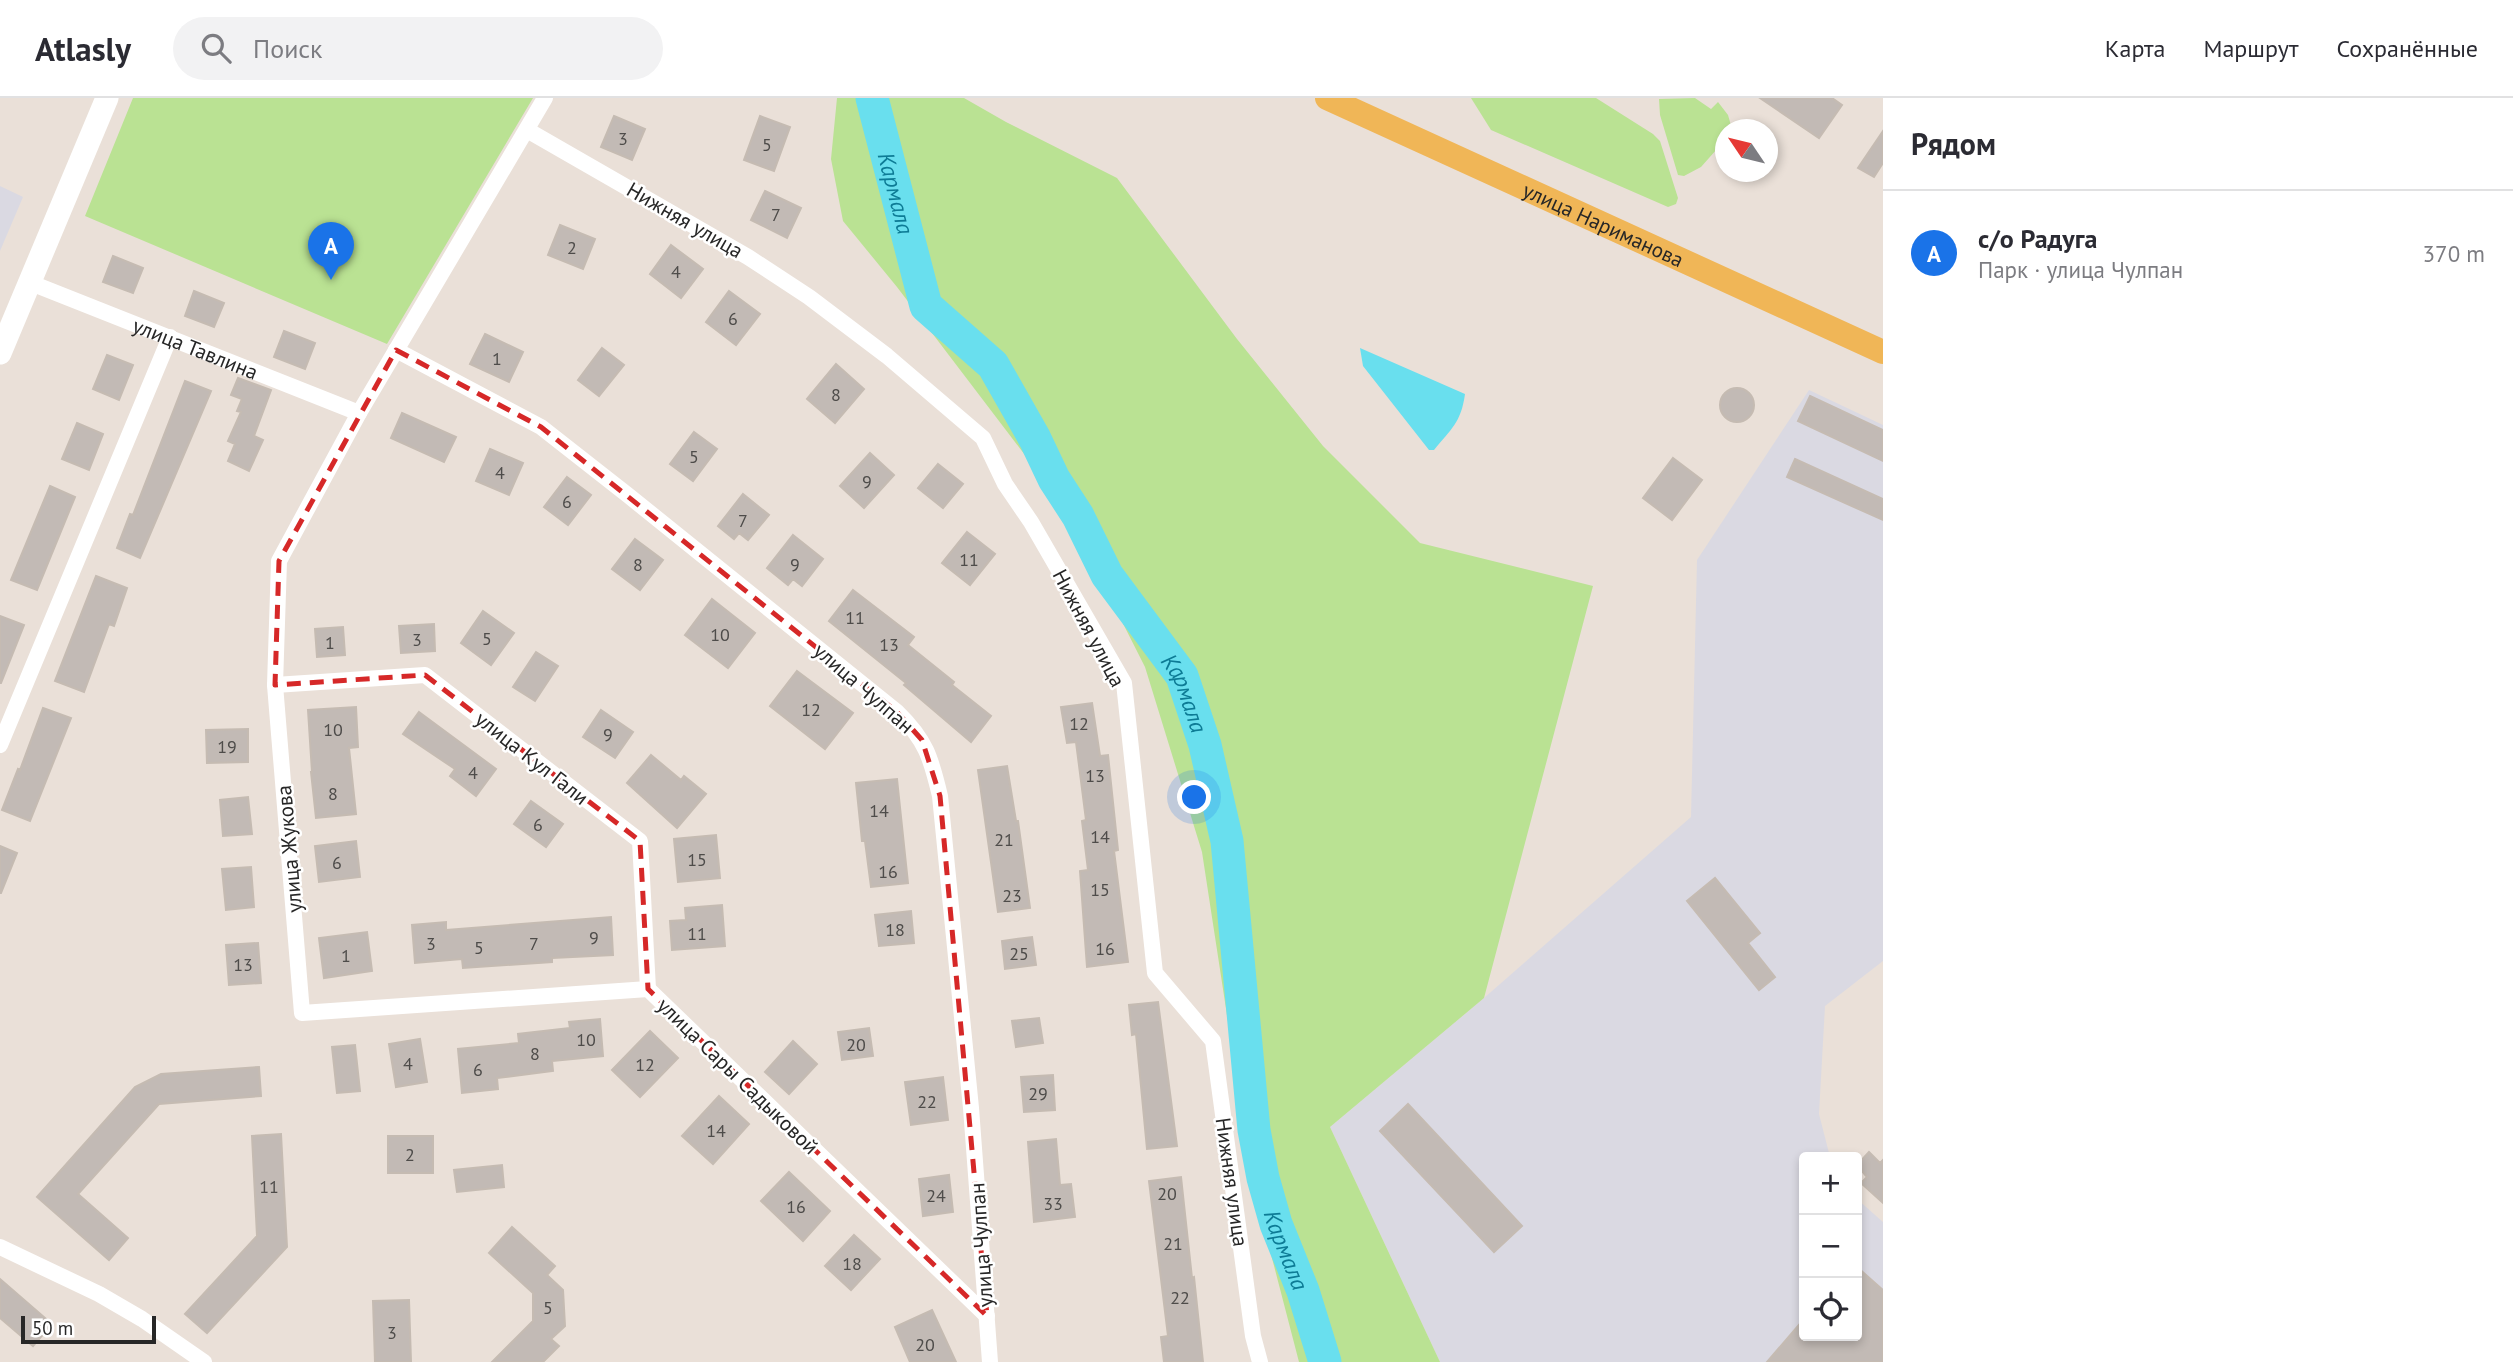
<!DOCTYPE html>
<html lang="ru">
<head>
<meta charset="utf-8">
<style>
	body { margin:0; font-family:"PT Sans",sans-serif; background:#f2f2f3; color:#2b2b33 }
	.controls { position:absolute; right:21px; bottom:21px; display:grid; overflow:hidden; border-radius:7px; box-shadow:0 4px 10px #0003 }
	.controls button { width:63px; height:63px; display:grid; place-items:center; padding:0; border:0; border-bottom:2px solid #e1e1e2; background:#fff; color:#2b2b33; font:35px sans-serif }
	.compass { position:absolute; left:1715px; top:21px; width:63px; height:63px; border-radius:50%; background:#fff; box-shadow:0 4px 10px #0003; rotate:305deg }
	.scale { position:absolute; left:21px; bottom:18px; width:135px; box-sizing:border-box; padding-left:7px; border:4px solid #272727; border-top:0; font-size:19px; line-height:24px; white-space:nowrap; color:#272727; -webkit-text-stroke:5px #fff; paint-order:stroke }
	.you { position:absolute; left:1195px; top:700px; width:24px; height:24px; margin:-18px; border:5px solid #fff; border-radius:50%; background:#1a73e8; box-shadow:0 0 0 10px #1a73e833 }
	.badge { display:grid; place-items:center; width:46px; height:46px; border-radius:50%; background:#1a73e8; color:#fff; font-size:23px; font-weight:700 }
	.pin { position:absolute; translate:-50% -58px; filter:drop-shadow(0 2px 4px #0008) }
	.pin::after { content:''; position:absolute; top:37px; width:24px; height:21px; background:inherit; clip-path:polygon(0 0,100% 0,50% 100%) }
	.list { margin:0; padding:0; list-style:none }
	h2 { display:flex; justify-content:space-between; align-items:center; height:91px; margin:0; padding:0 28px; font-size:30px }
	h2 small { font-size:23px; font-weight:400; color:#7c7c81 }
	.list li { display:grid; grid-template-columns:46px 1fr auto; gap:21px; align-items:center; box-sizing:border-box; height:126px; padding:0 28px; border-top:2px solid #e1e1e2 }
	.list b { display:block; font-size:26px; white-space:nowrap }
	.list p { margin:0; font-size:23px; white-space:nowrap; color:#7c7c81 }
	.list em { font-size:23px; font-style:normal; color:#7c7c81 }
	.icon { flex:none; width:38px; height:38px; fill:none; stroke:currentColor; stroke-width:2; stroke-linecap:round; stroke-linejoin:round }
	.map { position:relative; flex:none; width:1883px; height:1264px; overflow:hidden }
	header { display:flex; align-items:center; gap:42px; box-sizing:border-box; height:98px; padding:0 35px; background:#fff; border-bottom:2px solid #e1e1e2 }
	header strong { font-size:33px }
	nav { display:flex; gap:38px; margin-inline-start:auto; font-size:24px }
	.search { width:490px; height:63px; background:#f2f2f3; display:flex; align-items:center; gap:18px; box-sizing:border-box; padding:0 24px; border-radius:38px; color:#7c7c81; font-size:26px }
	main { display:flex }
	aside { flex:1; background:#fff }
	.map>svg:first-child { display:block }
	.industrial { fill:#dad9e2 }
	.green { fill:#bae293 }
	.water { fill:#69dfee }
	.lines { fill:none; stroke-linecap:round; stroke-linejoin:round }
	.river { stroke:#69dfee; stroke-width:33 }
	.building { fill:#c2bab5; stroke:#c5bbb2; stroke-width:2 }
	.street { stroke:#fff; stroke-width:16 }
	.secondary { stroke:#fff; stroke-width:23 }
	.primary { stroke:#f0b657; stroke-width:24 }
	.marked { fill:none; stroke:#d62828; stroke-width:5; stroke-dasharray:14 9; stroke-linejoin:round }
	.labels { text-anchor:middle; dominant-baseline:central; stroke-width:5; stroke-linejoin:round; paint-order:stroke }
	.number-label { font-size:18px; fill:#4e4c4a }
	.street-label { font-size:21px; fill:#272727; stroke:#fff }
	.water-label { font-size:23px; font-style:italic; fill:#0d7b95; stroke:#fff }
</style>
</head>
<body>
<header>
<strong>Atlasly</strong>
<div class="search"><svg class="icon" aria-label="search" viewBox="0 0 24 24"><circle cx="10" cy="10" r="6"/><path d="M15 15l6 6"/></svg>Поиск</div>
<nav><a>Карта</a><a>Маршрут</a><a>Сохранённые</a></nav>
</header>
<main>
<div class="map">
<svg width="1883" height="1264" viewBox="0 0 1883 1264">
	<rect width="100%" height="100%" fill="#eae0d8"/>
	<path class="industrial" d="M0 88 23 99 0 153Z
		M1809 292 1883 327V863L1825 908 1819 1016 1830 1059H1804V1238H1857V1101L1883 1124V1264H1440L1330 1029 1484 900 1691 719 1697 462Z"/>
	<path class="green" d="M133 0H533L387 246 85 118Z
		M837 0H964L1006 24 1117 80 1237 241 1323 348 1420 445 1593 488 1484 900 1330 1029 1440 1264H1299L1253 1087 1202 754 1145 569 1063 407 897 189 843 123 831 61Z
		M1471 0H1596L1653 36 1660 43 1678 100 1676 106 1668 109 1491 32Z
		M1695 0 1711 11 1718 4 1728 17 1732 31 1726 32 1725 42 1701 69 1684 78 1678 77 1660 17 1659 1Z"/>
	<path class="water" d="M1360 250 1465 296C1461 325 1451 331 1434 352H1429L1363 268Z"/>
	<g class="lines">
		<path class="river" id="s1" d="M872 0 926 208 993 267 1035 341 1054 381 1078 418 1107 477 1182 578 1205 647 1227 743 1254 1032 1263 1080 1276 1126 1303 1193 1325 1264"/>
	</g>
	<path class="building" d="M1760 0H1832L1842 7 1819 40Z
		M614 18 645 31 632 62 601 49Z
		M760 18 790 29 774 73 744 62Z
		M1883 33V65L1874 79 1858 70Z
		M765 93 801 110 787 140 751 122Z
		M560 127 595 141 583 171 548 157Z
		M671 147 703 171 681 200 650 176Z
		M113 158 143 170 133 195 103 184Z
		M194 193 224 205 214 229 185 218Z
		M729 193 760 216 736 247 706 224Z
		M284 233 315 245 305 271 274 259Z
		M485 236 523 254 509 284 470 266Z
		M602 250 624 267 599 298 578 282Z
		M107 257 133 267 119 302 93 291Z
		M836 266 864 291 835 325 807 301Z
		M238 280 271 292 254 338 263 342 249 373 228 363 235 346 228 343 241 314 237 313 242 301 231 297Z
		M185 283 211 293 140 460 117 450 130 416 133 417Z
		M1720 307a17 17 0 1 1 34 0a17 17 0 1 1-34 0Z
		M1810 298 1883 332V363L1798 323Z
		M402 315 456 339 444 364 391 340Z
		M77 325 103 336 89 372 62 361Z
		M694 334 717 351 693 383 670 366Z
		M490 351 523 365 509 397 476 383Z
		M870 355 894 377 864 410 840 388Z
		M1673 360 1702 382 1672 422 1643 400Z
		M1795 361 1883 401V422L1787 379Z
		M938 366 963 386 943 410 918 390Z
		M567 379 591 397 568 427 544 409Z
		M50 388 75 399 37 492 11 482Z
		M743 396 769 417 748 442 739 435 734 441 718 428Z
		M967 434 995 456 970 487 942 465Z
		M793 437 823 461 802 488 793 481 788 487 767 470Z
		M635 441 663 462 640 492 612 471Z
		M96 478 127 490 114 528 109 526 84 594 55 583Z
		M853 492 914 539 908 547 954 584 952 587 991 618 971 644 904 587 906 585 829 523Z
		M712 501 755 535 728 570 685 537Z
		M483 513 514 535 491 567 461 545Z
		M0 518 24 527 1 585H0Z
		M434 526 435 553 401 555 399 528Z
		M343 529 345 557 317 559 315 531Z
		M536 554 558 568 535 603 513 589Z
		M797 573 853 615 825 651 770 608Z
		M1092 605 1100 658 1108 657 1118 752 1114 753 1128 864 1087 869 1080 773 1088 772 1082 723 1086 722 1076 644 1067 645 1061 609Z
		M356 609 358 649 349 650 356 716 316 720 311 674H312L308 612Z
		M43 610 71 620 30 723 2 712 18 671 20 672Z
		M601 612 633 634 615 660 583 639Z
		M419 614 496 671 476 698 450 678 455 671 403 636Z
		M248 631V664L207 665 206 632Z
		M651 657 681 682 684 678 706 696 677 730 627 685Z
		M1007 668 1016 723H1018L1030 810 998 814 978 672Z
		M897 681 908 785 871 789 865 743H862L856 685Z
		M248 699 252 736 223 738 220 702Z
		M531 703 563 726 546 749 514 726Z
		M716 737 720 780 678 784 674 741Z
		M356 743 360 779 319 784 315 748Z
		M0 748 17 755 1 795H0Z
		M251 769 254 809 226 812 222 771Z
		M1715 780 1760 835 1748 845 1775 879 1759 892 1687 803Z
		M722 807 725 848 672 852 670 823 686 822 685 810Z
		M911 813 914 845 879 848 875 817Z
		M611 819 613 857 552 860V864L463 870 462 861 415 865 412 827 446 824V832Z
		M367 834 372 873 324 880 319 840Z
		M1032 839 1036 867 1005 871 1002 843Z
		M258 845 261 885 229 887 226 847Z
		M1158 904 1177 1048 1147 1051 1136 936 1132 937 1129 907Z
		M1039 920 1043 945 1016 949 1012 923Z
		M600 921 603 958 552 963 553 973 497 980 498 991 462 995 458 951 519 945 518 936 570 930 569 924Z
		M869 930 873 958 842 962 838 934Z
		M650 933 678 960 640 999 612 972Z
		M420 941 427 984 396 989 389 946Z
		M793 943 817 966 789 996 765 974Z
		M355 947 360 993 337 995 332 949Z
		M259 969 261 998 159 1006 78 1096 128 1140 109 1162 37 1099 135 989 161 976Z
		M1053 977 1055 1012 1024 1014 1021 979Z
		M943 979 948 1022 911 1027 905 984Z
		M719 998 749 1026 713 1066 682 1038Z
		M1408 1006 1522 1128 1494 1154 1380 1033Z
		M281 1036 287 1149 207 1235 185 1216 257 1138 252 1038Z
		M388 1038H433V1075H388Z
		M1056 1041 1060 1087 1071 1086 1075 1119 1034 1124 1028 1044Z
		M1869 1054 1880 1065 1883 1062V1105L1861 1085 1867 1079 1857 1067Z
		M502 1067 504 1089 457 1094 454 1072Z
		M789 1074 830 1113 803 1143 761 1103Z
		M949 1077 953 1114 923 1118 919 1081Z
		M1181 1079 1192 1180 1194 1179 1203 1264H1164L1161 1239 1168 1238 1149 1083Z
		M512 1129 555 1168 547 1177 563 1192 565 1228 551 1241 559 1248 543 1264H492L533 1223V1195L489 1155Z
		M854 1137 880 1161 851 1192 825 1168Z
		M1857 1169 1883 1192V1264H1767L1804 1221V1238H1857Z
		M0 1181 52 1226 33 1248 0 1220Z
		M409 1202 411 1264H375L373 1203Z
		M932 1212 956 1264H910L895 1229Z"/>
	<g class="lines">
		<g class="street">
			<path d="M545 0 359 315 279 463 275 587 302 915 648 891 987 1218"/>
			<path d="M527 32 748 159 809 199 887 258 983 340 1005 386 1031 424 1124 585 1155 875 1213 943 1253 1238 1260 1264"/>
			<path id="s2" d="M31 185 359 315"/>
			<path d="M396 252 541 329 629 398 897 614C926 642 931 660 940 698L971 1010 990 1264"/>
			<path d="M275 587 425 577 640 743 648 891"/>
			<path d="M0 647 170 239"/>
			<path d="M0 1149 99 1196 142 1221 204 1264"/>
		</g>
		<path class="secondary" d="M0 255 107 0"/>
		<path class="primary" id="s3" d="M1327 0 1883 254"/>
	</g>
	<path class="marked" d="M396 252 541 329 897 614 922 642 940 698 987 1218 648 891 640 743 425 577 275 587 279 463Z"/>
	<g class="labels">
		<g class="number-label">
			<text x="623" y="40">3</text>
			<text x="767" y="46">5</text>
			<text x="776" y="116">7</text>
			<text x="572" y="149">2</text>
			<text x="676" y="173">4</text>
			<text x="733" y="220">6</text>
			<text x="497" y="260">1</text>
			<text x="836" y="296">8</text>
			<text x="694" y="358">5</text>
			<text x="500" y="374">4</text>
			<text x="867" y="383">9</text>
			<text x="567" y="403">6</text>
			<text x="743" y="422">7</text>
			<text x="969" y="461">11</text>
			<text x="638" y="466">8</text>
			<text x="795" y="466">9</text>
			<text x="855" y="519">11</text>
			<text x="720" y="536">10</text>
			<text x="487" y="540">5</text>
			<text x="417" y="541">3</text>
			<text x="330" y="544">1</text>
			<text x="889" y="546">13</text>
			<text x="811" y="611">12</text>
			<text x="1079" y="625">12</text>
			<text x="333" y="631">10</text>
			<text x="608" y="636">9</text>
			<text x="227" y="648">19</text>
			<text x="473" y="674">4</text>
			<text x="1095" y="677">13</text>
			<text x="333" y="695">8</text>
			<text x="879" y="712">14</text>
			<text x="538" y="726">6</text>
			<text x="1100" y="738">14</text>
			<text x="1004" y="741">21</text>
			<text x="697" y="761">15</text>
			<text x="337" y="764">6</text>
			<text x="888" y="773">16</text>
			<text x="1100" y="791">15</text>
			<text x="1012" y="797">23</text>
			<text x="895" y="831">18</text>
			<text x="697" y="835">11</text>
			<text x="594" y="839">9</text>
			<text x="431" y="845">3</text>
			<text x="534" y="845">7</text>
			<text x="479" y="849">5</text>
			<text x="1105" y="850">16</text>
			<text x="1019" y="855">25</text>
			<text x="346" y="857">1</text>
			<text x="243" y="866">13</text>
			<text x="586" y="941">10</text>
			<text x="856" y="946">20</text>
			<text x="535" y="955">8</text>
			<text x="408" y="965">4</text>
			<text x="645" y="966">12</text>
			<text x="478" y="971">6</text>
			<text x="1038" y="995">29</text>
			<text x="927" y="1003">22</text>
			<text x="716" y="1032">14</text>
			<text x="410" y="1056">2</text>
			<text x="269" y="1088">11</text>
			<text x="1167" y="1095">20</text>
			<text x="936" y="1097">24</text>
			<text x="1053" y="1105">33</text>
			<text x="796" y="1108">16</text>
			<text x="1173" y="1145">21</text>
			<text x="852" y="1165">18</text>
			<text x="1180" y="1199">22</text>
			<text x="548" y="1209">5</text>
			<text x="392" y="1234">3</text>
			<text x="925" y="1246">20</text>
		</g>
		<g class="street-label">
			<text transform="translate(685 122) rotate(30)">Нижняя улица</text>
			<text stroke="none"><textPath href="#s3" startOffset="304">улица Нариманова</textPath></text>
			<text stroke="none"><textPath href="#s2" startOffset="177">улица Тавлина</textPath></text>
			<text transform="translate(1089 530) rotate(62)">Нижняя улица</text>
			<text transform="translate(864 590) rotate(41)">улица Чулпан</text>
			<text transform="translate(532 660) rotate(38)">улица Кул Гали</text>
			<text transform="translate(289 751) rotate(-95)">улица Жукова</text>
			<text transform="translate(738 978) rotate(44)">улица Сары Садыковой</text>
			<text transform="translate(1232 1084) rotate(82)">Нижняя улица</text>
			<text transform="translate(981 1147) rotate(-94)">улица Чулпан</text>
		</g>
		<g class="water-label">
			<text stroke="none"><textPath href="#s1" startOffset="98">Кармала</textPath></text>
			<text stroke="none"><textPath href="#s1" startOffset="686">Кармала</textPath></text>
			<text stroke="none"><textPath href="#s1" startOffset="1255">Кармала</textPath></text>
		</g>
	</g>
</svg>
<div class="controls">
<button>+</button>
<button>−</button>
<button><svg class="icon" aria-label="locate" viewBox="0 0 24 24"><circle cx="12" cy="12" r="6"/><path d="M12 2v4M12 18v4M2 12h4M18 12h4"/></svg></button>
</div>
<svg class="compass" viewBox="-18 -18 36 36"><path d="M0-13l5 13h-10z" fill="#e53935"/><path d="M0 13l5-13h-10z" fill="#7c7c81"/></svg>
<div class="scale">50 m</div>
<div class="you"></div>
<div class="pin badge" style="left:331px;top:182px">A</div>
</div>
<aside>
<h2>Рядом<small></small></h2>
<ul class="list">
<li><span class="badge">A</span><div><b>с/о Радуга</b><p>Парк · улица Чулпан</p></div><em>370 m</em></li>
</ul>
</aside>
</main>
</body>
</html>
